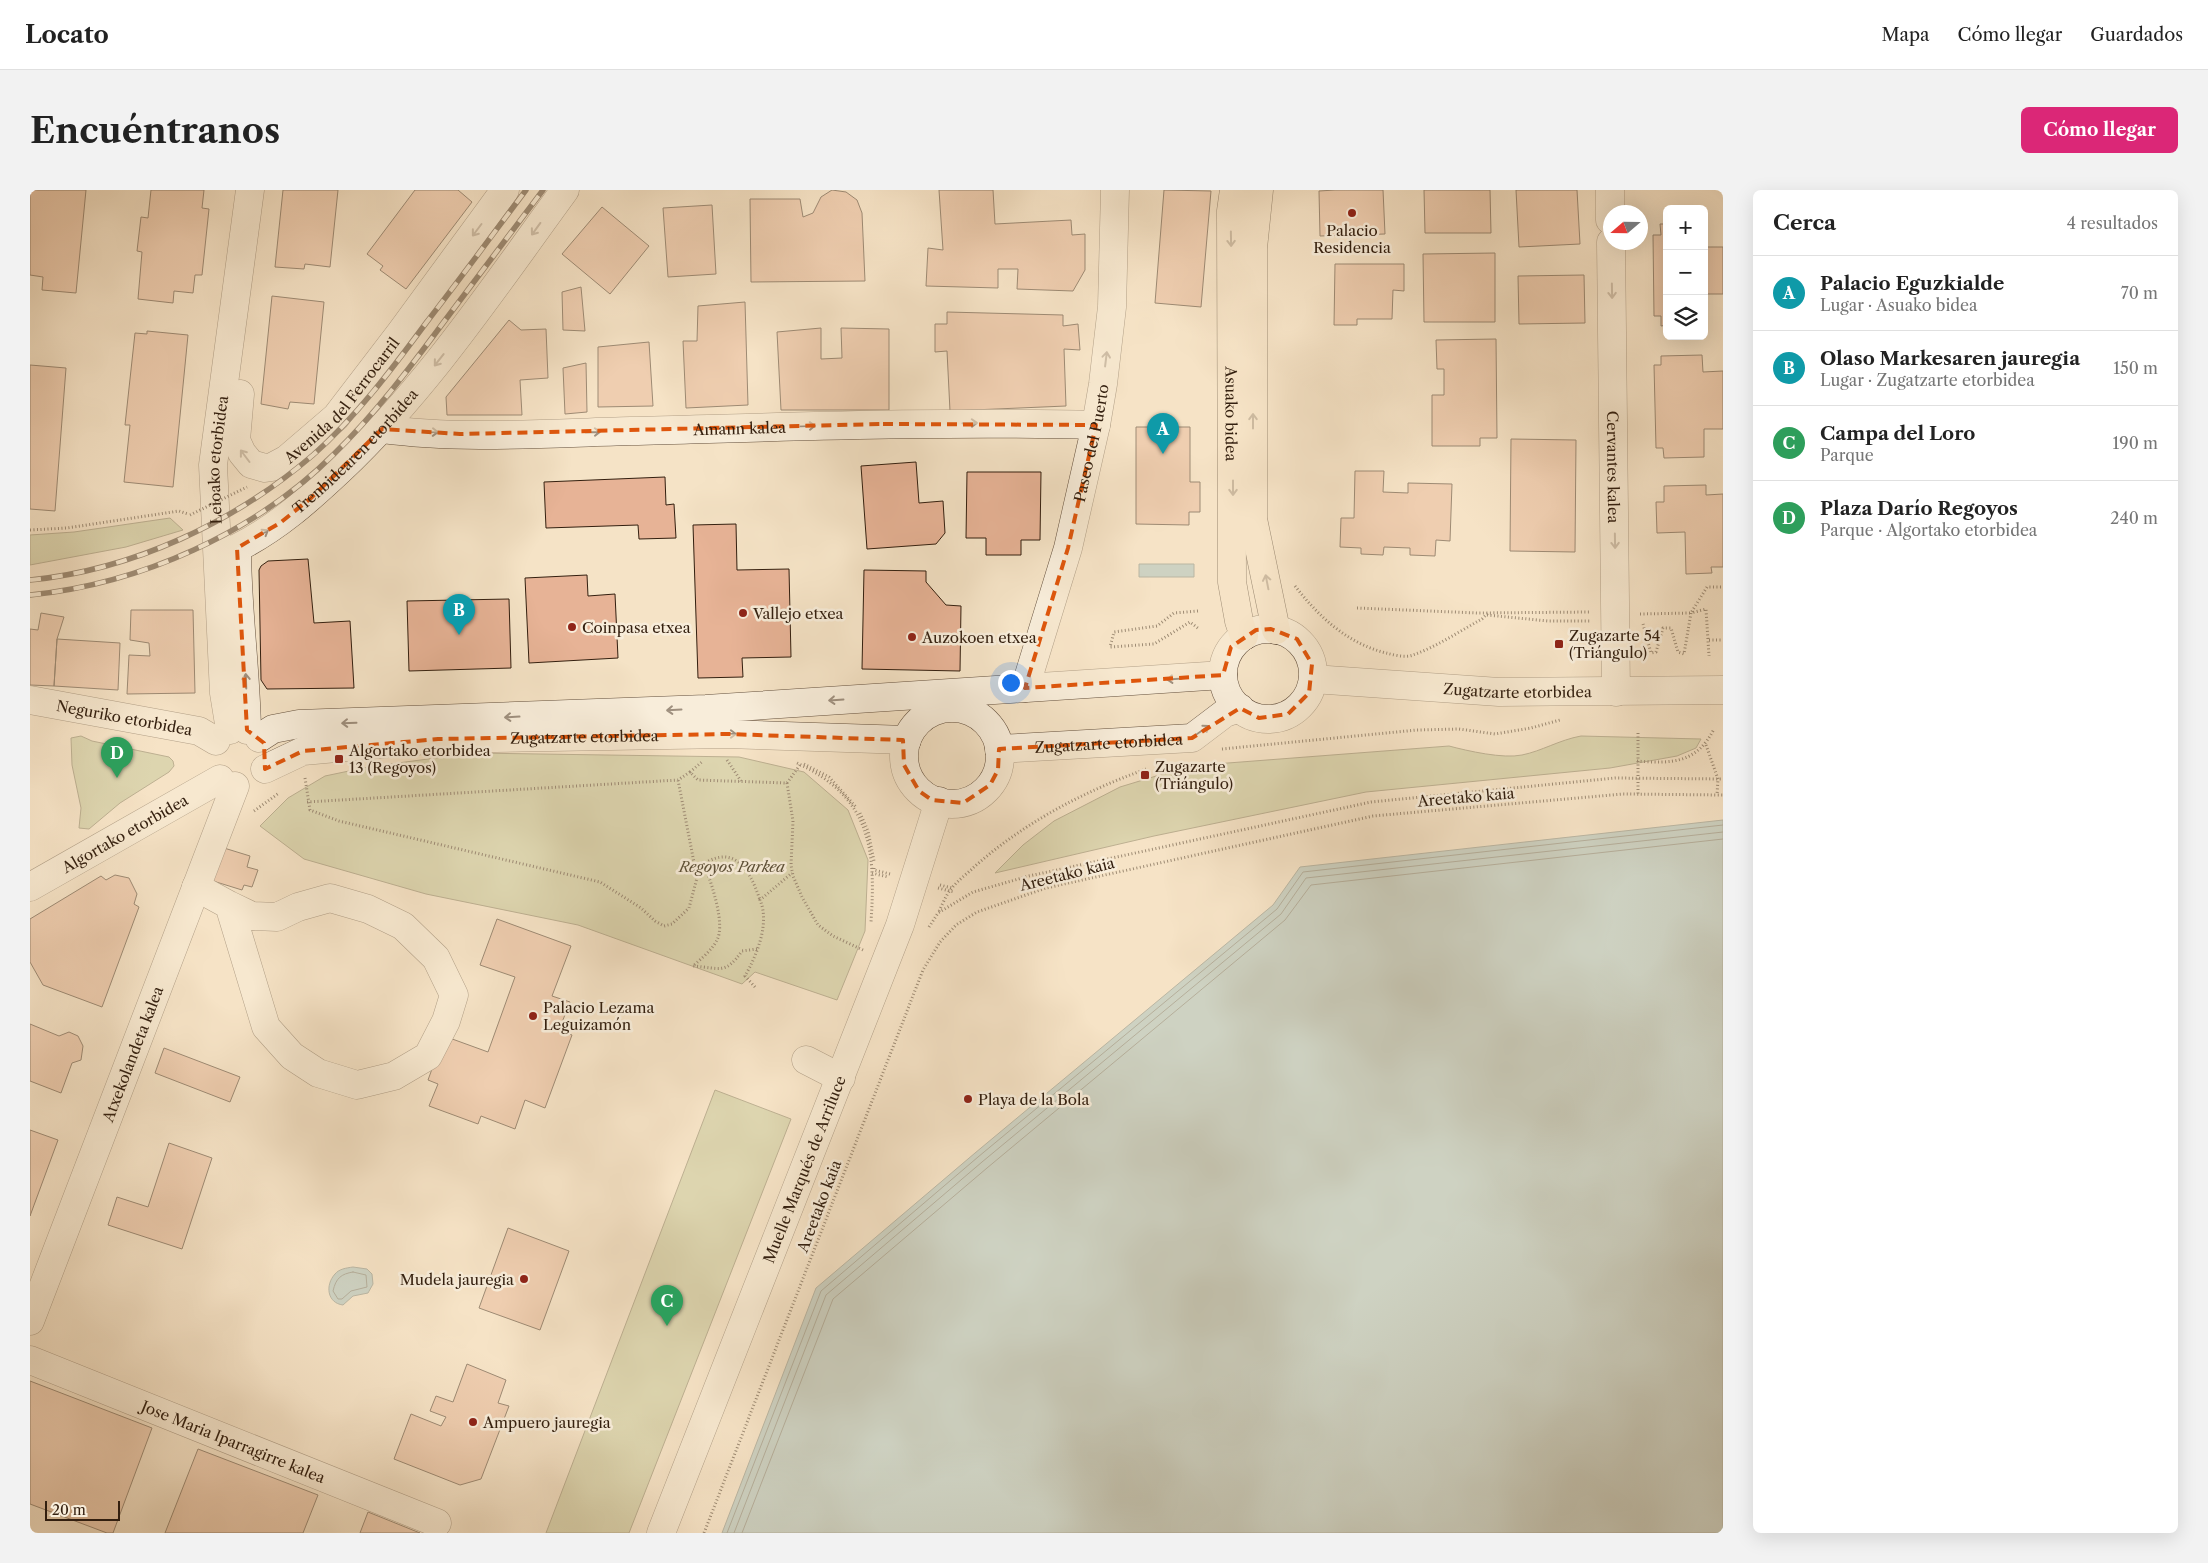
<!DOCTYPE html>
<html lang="es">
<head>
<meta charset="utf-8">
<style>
	body { margin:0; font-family:"Libre Caslon Text",serif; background:#f2f2f2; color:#222 }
	.controls { position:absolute; right:15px; top:15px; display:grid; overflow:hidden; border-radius:8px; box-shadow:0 5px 20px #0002 }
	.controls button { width:45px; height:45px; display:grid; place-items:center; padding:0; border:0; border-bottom:1px solid #e0e0e0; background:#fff; color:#222; font:25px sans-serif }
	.compass { position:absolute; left:1573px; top:15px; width:45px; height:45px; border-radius:50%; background:#fff; box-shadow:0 5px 20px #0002; rotate:250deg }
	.scale { position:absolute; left:15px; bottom:12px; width:75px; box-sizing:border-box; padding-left:5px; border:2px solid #331f0f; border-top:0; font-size:14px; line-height:18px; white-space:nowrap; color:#331f0f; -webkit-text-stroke:4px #f8edda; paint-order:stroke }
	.you { position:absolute; left:980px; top:492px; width:18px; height:18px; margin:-12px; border:4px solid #fff; border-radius:50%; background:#1a73e8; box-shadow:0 0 0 8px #1a73e833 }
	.badge { display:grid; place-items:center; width:32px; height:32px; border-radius:50%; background:#db2777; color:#fff; font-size:16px; font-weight:700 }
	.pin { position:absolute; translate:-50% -41px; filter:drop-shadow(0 1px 2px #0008) }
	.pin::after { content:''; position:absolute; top:26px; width:18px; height:15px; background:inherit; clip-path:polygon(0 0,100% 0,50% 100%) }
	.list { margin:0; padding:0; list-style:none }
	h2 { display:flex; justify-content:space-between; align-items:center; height:65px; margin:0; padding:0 20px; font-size:21px }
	h2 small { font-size:16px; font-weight:400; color:#767676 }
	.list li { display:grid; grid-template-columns:32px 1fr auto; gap:15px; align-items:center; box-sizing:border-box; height:75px; padding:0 20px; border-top:1px solid #e0e0e0 }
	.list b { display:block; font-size:19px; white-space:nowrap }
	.list p { margin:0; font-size:16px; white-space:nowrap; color:#767676 }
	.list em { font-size:16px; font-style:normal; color:#767676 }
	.icon { flex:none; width:28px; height:28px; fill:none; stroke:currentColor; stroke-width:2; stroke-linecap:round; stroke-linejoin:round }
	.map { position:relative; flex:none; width:1693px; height:1343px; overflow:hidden; border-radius:8px }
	header { display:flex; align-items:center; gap:30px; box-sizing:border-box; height:70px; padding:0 25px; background:#fff; border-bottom:1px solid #e0e0e0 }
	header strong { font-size:24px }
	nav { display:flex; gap:28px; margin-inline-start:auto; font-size:18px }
	.intro { display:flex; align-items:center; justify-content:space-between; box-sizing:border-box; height:120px; padding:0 30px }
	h1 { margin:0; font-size:35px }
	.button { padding:12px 22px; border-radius:8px; background:#db2777; color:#fff; font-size:18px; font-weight:700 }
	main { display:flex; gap:30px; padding:0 30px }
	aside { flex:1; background:#fff; border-radius:8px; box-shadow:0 5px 20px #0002 }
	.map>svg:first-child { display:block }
	.green { fill:#bfc393; stroke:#797151 }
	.water { fill:#9ebdbc; stroke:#737e77 }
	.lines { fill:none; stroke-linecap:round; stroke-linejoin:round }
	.shore { stroke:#686e66; stroke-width:1 }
	.building { fill:#e7b396; stroke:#331f0f }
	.minor-casing { stroke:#64503d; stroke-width:29 }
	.major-casing { stroke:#331f0f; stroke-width:29 }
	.path { stroke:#331f0f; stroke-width:3; stroke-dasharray:1 2.5; stroke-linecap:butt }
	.minor { stroke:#f8edda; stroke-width:28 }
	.major { stroke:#f5e3c6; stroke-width:28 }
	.rail-casing { stroke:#331f0f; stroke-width:5.5 }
	.rail { stroke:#f8edda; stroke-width:4; stroke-dasharray:11; stroke-linecap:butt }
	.path-bridge { stroke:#331f0f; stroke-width:3; stroke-dasharray:1 2.5; stroke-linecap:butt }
	.oneway { stroke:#9f907f }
	.oneway2 { stroke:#9e8b74 }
	.marked { fill:none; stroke:#df560c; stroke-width:4; stroke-dasharray:10 6; stroke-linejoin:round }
	.poi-dot { fill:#8f2418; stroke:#f8edda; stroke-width:2 }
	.labels { text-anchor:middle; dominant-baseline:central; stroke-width:5; stroke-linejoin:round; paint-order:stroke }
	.poi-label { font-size:15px; fill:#331f0f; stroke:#f8edda; text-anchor:start }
	.street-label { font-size:15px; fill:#331f0f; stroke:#f8edda }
	.park-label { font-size:15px; font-style:italic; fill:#5d5037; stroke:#f8edda }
</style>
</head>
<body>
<header>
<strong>Locato</strong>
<nav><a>Mapa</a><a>Cómo llegar</a><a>Guardados</a></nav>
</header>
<div class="intro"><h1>Encuéntranos</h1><a class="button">Cómo llegar</a></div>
<main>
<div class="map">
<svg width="1693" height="1343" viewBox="0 0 1693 1343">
	<rect width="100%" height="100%" fill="#f5e3c6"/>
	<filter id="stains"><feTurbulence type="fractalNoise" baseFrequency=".004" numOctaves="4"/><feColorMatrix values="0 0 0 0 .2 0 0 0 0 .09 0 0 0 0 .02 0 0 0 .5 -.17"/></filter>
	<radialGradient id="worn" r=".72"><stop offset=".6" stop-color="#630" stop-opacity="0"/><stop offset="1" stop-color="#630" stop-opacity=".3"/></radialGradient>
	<path class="green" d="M140 328 153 340 96 357 0 375V345L44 342Z
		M51 546 62 551 139 567 143 571 144 576 139 582 90 613 59 639 49 638 51 618 42 575 41 548Z
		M1551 546 1671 549 1666 558 1647 566 1580 578 1336 602 1124 646 965 683 993 655 1024 631 1090 597 1159 576 1419 556C1438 561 1473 569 1492 565 1512 561 1529 550 1551 546Z
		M443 563 709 567 774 582 818 620 838 670 835 741 807 810 725 782 712 794 548 735 396 704 274 669 230 636 258 608 295 586 338 577Z
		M685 900 761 929 599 1343H516Z"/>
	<path class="water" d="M1109 374H1164V387H1109Z
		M1693 630V1343H692L786 1098 945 963 1243 715 1270 677Z
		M323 1077 337 1079 342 1084 343 1094 338 1103 323 1106 313 1115C297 1113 295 1095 305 1084 309 1079 316 1078 323 1077Z"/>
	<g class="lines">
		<path class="shore" d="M323 1082 336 1085 337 1097 321 1101 312 1109H308L303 1101C306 1088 311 1084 323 1082Z
			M697 1343 791 1101 948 967 1247 719 1273 682 1693 635
			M704 1343 796 1105 952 972 1251 724 1276 688 1693 642
			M712 1343 803 1109 957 978 1255 730 1281 695 1693 649"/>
	</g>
	<path class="building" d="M0 0H56L46 103 12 100 13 87 0 85Z
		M121 0H174L172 18 179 19 172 85H165L163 103 144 101 143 113 108 109 112 62 107 61 111 27 118 28Z
		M253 0H308L300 77 275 74 274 79 245 77Z
		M385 0H428L442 12 376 99 350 80 353 76 337 64Z
		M802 0 816 2 827 10 832 23 835 91 721 92 720 9H770L773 27 783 23 791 7Z
		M909 0H963L965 34 1041 30 1042 45 1055 44V80L1043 101 987 99 988 79H968V98L896 96 898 58 913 60Z
		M1134 0 1181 1 1171 117 1125 113Z
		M1305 0H1353L1355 44 1290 46 1289 1Z
		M1394 0H1460L1461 43H1395Z
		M1486 0H1547L1550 54 1489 57Z
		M682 15 686 84 638 87 633 18Z
		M572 17 619 56 580 104 532 64Z
		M1630 34H1637V135L1631 136V126H1624L1623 45H1631Z
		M1674 57H1693V104H1674Z
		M1465 63V132H1394L1393 64Z
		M1305 74H1374V101L1363 100 1362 129H1327V135H1304Z
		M1554 85 1555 133 1489 134 1488 86Z
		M551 97 555 141 533 140 532 102Z
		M242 106 294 112 284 214 260 212 258 219 231 214Z
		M715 112 718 215 656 218 653 151H667L668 116Z
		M917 122 1033 125V136L1048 134 1050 160 1034 159 1036 216 920 221 917 161 905 162V134H917Z
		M479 130 491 140 516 139 518 188 490 190 492 225H417L416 207Z
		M791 138V169L812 168 811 138 859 139V220H751L747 142Z
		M117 141 158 145 143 297 94 292 100 235H95L105 143 117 144Z
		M1466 149 1467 248H1450V256H1402V205H1414V179H1407L1406 150Z
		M619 152 623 216 568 217V157Z
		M1672 165 1673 182 1693 181V239H1674V267L1634 268 1633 258H1626L1624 175H1631V166Z
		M556 173 557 222 535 224 533 178Z
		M0 175 36 178 25 321 0 319Z
		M1106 237H1160V292H1170V322H1159V335L1106 334Z
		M1481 249 1546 250 1545 362 1480 361Z
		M886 272 889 313 913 311 915 343 906 354 837 359 831 276Z
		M1325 281H1354L1353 302 1378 303V293L1422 294 1420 351 1406 350 1405 366 1380 365V358L1354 357 1353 365 1331 364V358L1310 357 1311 328H1324Z
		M937 282H1011L1010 350H991V365H956V348H936Z
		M635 287 636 315 644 314 646 348 609 349 608 335 516 338 514 292Z
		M1676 295V305L1693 304V377H1681L1682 383 1656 384 1655 342 1627 343 1626 312H1634V296Z
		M706 334 707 380 759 379 761 467 712 468 713 487 668 488 663 335Z
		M278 369 284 433 320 431 324 498 237 499 231 490 229 380 231 376 238 371Z
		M834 380 896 381V392L916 415 931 416 930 481 832 479Z
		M557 385 558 406 585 404 588 468 499 473 495 388Z
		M479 409 481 478 379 481 377 411Z
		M101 420H163L165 503 97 504 99 465 120 466 119 453 100 450Z
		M11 423 34 427 27 449 24 496 0 495V439L8 440Z
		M27 449 90 453 88 500 24 496Z
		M194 658 220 666 217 677 228 680 222 697 214 695 212 700 183 691Z
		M85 685 99 688 107 704 104 714 109 717 72 817 13 795 0 772V729L71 686 76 690Z
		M467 729 541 756 522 806 540 812 529 840 542 845 515 918 495 910 485 939 451 926 448 934 399 916 408 894 398 890 414 846 458 862 485 787 450 775Z
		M0 834 29 846 39 842 48 846 53 856 51 870 42 873 31 903 0 891Z
		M134 858 210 887 200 912 125 883Z
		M0 940 28 950 0 1026Z
		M139 953 182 968 152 1059 78 1035 87 1007 118 1017Z
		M478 1038 539 1061 510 1140 449 1118Z
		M437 1174 476 1190 468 1213 479 1216 451 1289 430 1295 364 1269 381 1224 411 1236 416 1227 400 1221 406 1206 423 1212Z
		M0 1191 122 1238 83 1343H77L0 1314Z
		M168 1259 288 1305 273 1343H135Z
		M338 1322 390 1343H330Z"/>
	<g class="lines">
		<g class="minor-casing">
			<g id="minor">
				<path d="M1580 0V30"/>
				<path id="s1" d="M1581 52 1586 502"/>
				<path id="s2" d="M210 204 206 250 212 263 221 274 235 278 242 277 257 269 306 227 371 142 475 0"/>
				<path id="s3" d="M352 239C431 250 521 243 601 241 756 237 911 231 1066 235"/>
				<circle cx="1238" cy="484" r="45"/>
				<path id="s4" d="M1283 489 1469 502 1693 500"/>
				<path id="s5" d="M995 498 1038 358 1066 235 1073 194 1082 117 1085 0"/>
				<path id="s6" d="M0 510 169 541 186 551"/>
				<circle cx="922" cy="566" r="48"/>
				<path id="s7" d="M200 540 194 503 183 275 220 0"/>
				<path id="s8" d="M217 540C216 479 207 419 207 358 247 338 278 310 310 280 397 198 464 97 535 0"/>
				<path d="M229 548 243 539 269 534 676 519 1193 485"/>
				<path id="s9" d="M969 559 1162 548 1195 523 1210 518"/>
				<path id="s10" d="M235 579 273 561 408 549 697 544 877 550"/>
				<path id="s11" d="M0 697 190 589"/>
				<path d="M166 697 199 715 236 837 262 866 288 883 327 895 364 886 398 866 416 831 424 805 406 768 373 736 338 719 300 708 268 717 247 727 222 726 199 715"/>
				<path d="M776 870 811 888"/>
				<path id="s12" d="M0 1131 205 596"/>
				<path id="s13" d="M0 1170 407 1333"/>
				<path id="s14" d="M631 1343 870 735 909 611"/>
			</g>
		</g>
		<g class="major-casing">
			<g id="major">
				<path id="s15" d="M1204 0 1201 21 1202 392 1209 431 1214 446"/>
				<path d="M1229 0 1223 58V329L1246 440"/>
			</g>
		</g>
		<path class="path" d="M0 340 37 338 149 321 158 324
			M1265 396C1289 427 1317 453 1356 463 1364 465 1375 468 1383 465 1406 457 1430 441 1452 429L1459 422
			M1327 418 1447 423 1559 422
			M1168 421 1144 423 1127 436 1084 442 1080 457 1124 454 1160 432 1169 439
			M1610 424 1661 423 1677 397H1693
			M1457 425 1518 431H1561
			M1613 434 1621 463 1626 462 1633 438H1641L1648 462 1654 464 1661 423 1676 419 1679 466
			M1679 450H1693
			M1608 543V604
			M1676 555 1688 589 1687 605
			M1192 559 1387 540 1429 539 1465 544 1501 538 1530 530
			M697 570 711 591
			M1607 571C1642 574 1667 573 1684 539
			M767 573C841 607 846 659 841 732
			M774 574 799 587 826 617
			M660 582 673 571
			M275 588 280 620 309 631 570 692 611 718 625 731 634 736 642 734 659 718 667 688 648 590
			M757 593 763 631 761 675 763 686 772 707 788 735 803 746 833 760
			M277 612 648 590 660 582 668 590 757 593 770 575
			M224 621 249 603
			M830 623 838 641 844 671
			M844 678V680L860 684
			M842 683 858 687
			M910 695 922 698
			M908 698 924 702
			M909 721C913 714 916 704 922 698 928 690 937 684 944 677 995 632 1053 602 1116 579
			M899 737 908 723 943 702 999 686 1341 612 1585 588 1693 589
			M727 759 712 761C695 785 691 778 663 776 671 769 682 760 687 750 695 735 683 698 677 682L666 679C701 652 718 674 730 710
			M725 797 715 786C727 765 740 733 730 710L762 683
			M674 1343 893 780 910 752 926 735 947 722 1016 698 1343 626 1593 604 1693 605"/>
		<use href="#minor" class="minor"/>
		<use href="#major" class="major"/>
		<g class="rail-casing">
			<path id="rail" d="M0 390C103 380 205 332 283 265 326 227 362 179 396 133 430 89 463 44 496 0
				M0 405C110 394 225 343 304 264 345 224 379 179 413 133 446 89 480 44 513 0"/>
		</g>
		<use href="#rail" class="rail"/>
		<path class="path-bridge" d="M160 325 217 297"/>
	</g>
	<defs><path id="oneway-shaft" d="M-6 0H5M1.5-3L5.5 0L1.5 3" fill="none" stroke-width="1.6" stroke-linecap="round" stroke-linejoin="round" transform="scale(1.25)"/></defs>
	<g class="oneway">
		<use href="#oneway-shaft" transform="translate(506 39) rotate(126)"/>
		<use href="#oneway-shaft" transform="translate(447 40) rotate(127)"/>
		<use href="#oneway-shaft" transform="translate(1582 101) rotate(89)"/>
		<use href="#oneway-shaft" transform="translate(1076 169) rotate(-83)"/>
		<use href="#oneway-shaft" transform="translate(409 170) rotate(128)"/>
		<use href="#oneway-shaft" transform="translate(940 233) rotate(-1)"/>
		<use href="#oneway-shaft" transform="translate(778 236) rotate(-2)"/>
		<use href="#oneway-shaft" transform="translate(401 242) rotate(2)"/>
		<use href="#oneway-shaft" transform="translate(563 242) rotate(-1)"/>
		<use href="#oneway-shaft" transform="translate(215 266) rotate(-127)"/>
		<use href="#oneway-shaft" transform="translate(232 344) rotate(-32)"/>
		<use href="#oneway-shaft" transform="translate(1585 351) rotate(89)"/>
		<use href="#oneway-shaft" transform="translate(1144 489) rotate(176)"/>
		<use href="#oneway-shaft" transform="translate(216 491) rotate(-92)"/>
		<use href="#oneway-shaft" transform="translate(806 510) rotate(176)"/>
		<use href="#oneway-shaft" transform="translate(644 520) rotate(177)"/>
		<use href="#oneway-shaft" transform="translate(482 527) rotate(177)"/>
		<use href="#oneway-shaft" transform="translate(319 533) rotate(178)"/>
		<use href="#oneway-shaft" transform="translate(1173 540) rotate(-35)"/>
		<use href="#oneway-shaft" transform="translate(699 544)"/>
	</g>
	<g class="oneway2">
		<use href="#oneway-shaft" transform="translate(1201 49) rotate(89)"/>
		<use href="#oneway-shaft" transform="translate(1223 231) rotate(-90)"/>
		<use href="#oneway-shaft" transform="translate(1203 298) rotate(90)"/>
		<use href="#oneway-shaft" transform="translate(1237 392) rotate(-101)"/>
	</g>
	<path d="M0 0H1693V1343H0ZM853 234 1066 235 1038 358 995 498 1193 485 1201 457 1226 440 1241 439 1267 449 1282 474 1279 503 1258 524 1229 528 1210 518 1162 548 969 559 968 580 960 595 933 613 902 610 889 601 874 575 873 550 697 544 408 549 273 561 235 579 234 553 217 540 207 358 250 333 281 308 352 239 430 244Z" fill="#f5e3c6" fill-opacity=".55" fill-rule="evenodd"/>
	<path class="marked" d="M853 234 1066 235 1038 358 995 498 1193 485 1201 457 1226 440 1241 439 1267 449 1282 474 1279 503 1258 524 1229 528 1210 518 1162 548 969 559 968 580 960 595 933 613 902 610 889 601 874 575 873 550 697 544 408 549 273 561 235 579 234 553 217 540 207 358 250 333 281 308 352 239 430 244Z"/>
	<g class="poi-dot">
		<circle cx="1322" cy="23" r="5"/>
		<circle cx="713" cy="423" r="5"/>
		<circle cx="542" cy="437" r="5"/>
		<circle cx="882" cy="447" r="5"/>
		<rect x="1524" y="449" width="10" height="10" rx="2.5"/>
		<rect x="304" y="564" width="10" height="10" rx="2.5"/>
		<rect x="1110" y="580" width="10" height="10" rx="2.5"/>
		<circle cx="503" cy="826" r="5"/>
		<circle cx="938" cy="909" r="5"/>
		<circle cx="494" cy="1089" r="5"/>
		<circle cx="443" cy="1232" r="5"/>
	</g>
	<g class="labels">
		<g class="poi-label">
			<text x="1322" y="40" text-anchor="middle">Palacio<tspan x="1322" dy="17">Residencia</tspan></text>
			<text x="723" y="423">Vallejo etxea</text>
			<text x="552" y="437">Coinpasa etxea</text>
			<text x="1539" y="445">Zugazarte 54<tspan x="1539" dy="17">(Triángulo)</tspan></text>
			<text x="892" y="447">Auzokoen etxea</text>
			<text x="319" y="560">Algortako etorbidea<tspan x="319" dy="17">13 (Regoyos)</tspan></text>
			<text x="1125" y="576">Zugazarte<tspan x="1125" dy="17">(Triángulo)</tspan></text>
			<text x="513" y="817">Palacio Lezama<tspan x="513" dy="17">Leguizamón</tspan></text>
			<text x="948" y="909">Playa de la Bola</text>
			<text x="484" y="1089" text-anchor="end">Mudela jauregia</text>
			<text x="453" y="1232">Ampuero jauregia</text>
		</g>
		<g class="street-label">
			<text stroke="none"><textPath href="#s2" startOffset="194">Avenida del Ferrocarril</textPath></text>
			<text stroke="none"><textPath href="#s15" startOffset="224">Asuako bidea</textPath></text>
			<text stroke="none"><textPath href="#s3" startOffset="358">Amann kalea</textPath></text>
			<text stroke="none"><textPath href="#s5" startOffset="254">Paseo del Puerto</textPath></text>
			<text stroke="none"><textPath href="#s8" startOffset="336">Trenbidearen etorbidea</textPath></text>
			<text stroke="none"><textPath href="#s7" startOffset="271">Leioako etorbidea</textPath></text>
			<text stroke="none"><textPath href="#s1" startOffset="225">Cervantes kalea</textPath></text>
			<text stroke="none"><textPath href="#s4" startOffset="205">Zugatzarte etorbidea</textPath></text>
			<text stroke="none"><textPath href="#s6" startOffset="96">Neguriko etorbidea</textPath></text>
			<text stroke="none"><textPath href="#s10" startOffset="324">Zugatzarte etorbidea</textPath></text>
			<text stroke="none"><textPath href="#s9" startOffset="110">Zugatzarte etorbidea</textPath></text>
			<text transform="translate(1436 607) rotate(-5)">Areetako kaia</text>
			<text stroke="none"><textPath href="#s11" startOffset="109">Algortako etorbidea</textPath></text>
			<text transform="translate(1037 684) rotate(-14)">Areetako kaia</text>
			<text stroke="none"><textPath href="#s12" startOffset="286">Atxekolandeta kalea</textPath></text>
			<text stroke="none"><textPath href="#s14" startOffset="391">Muelle Marqués de Arriluce</textPath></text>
			<text transform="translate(789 1016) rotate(-69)">Areetako kaia</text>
			<text stroke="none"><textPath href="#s13" startOffset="219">Jose Maria Iparragirre kalea</textPath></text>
		</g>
		<g class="park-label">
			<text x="702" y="676">Regoyos Parkea</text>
		</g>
	</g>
	<rect width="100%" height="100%" filter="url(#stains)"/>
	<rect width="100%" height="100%" fill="url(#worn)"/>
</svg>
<div class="controls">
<button>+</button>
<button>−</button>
<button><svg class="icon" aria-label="layers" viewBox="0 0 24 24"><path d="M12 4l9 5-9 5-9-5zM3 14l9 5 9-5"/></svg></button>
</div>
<svg class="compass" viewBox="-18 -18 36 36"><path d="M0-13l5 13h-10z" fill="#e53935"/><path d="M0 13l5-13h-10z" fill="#767676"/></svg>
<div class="scale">20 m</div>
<div class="you"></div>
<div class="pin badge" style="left:1133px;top:264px;background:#0f9aa8">A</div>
<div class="pin badge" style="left:429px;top:445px;background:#0f9aa8">B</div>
<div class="pin badge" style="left:637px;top:1136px;background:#2e9e5b">C</div>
<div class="pin badge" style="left:87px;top:588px;background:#2e9e5b">D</div>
</div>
<aside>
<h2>Cerca<small>4 resultados</small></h2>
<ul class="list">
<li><span class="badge" style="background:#0f9aa8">A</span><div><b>Palacio Eguzkialde</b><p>Lugar · Asuako bidea</p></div><em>70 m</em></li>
<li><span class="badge" style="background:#0f9aa8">B</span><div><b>Olaso Markesaren jauregia</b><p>Lugar · Zugatzarte etorbidea</p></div><em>150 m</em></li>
<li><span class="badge" style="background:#2e9e5b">C</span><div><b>Campa del Loro</b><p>Parque</p></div><em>190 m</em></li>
<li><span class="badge" style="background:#2e9e5b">D</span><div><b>Plaza Darío Regoyos</b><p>Parque · Algortako etorbidea</p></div><em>240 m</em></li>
</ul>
</aside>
</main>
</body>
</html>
